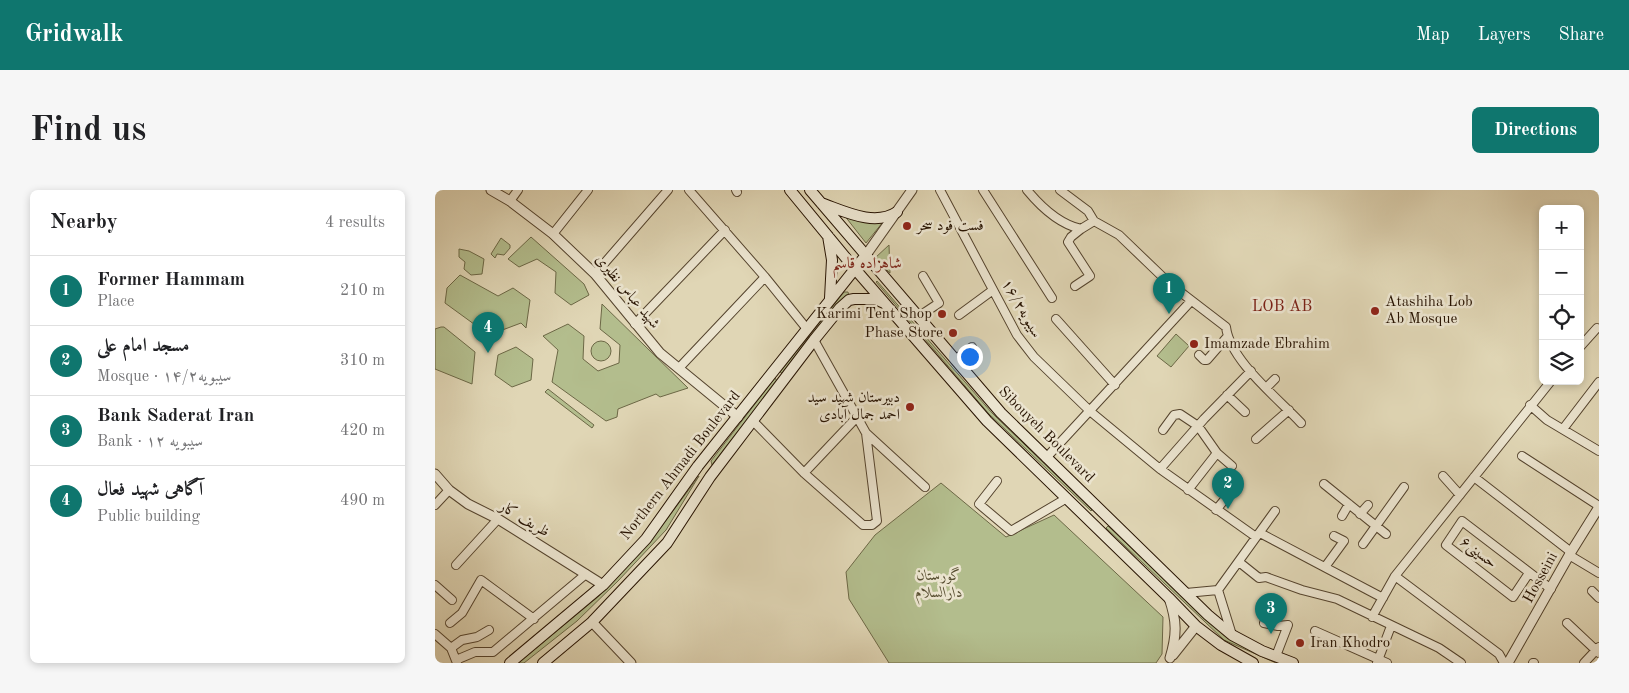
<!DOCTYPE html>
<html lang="en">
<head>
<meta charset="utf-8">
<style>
	body { margin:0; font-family:"Old Standard TT",Amiri,serif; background:#f6f6f6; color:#202124 }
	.controls { position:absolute; right:15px; top:15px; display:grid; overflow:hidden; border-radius:8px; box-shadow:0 2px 8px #0003 }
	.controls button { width:45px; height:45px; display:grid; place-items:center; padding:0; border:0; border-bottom:1px solid #e0e0e0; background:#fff; color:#202124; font:25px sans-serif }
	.you { position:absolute; left:534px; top:166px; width:18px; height:18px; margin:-12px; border:4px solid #fff; border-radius:50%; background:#1a73e8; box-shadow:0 0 0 8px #1a73e833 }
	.badge { display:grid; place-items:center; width:32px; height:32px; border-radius:50%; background:#0f766e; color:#fff; font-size:16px; font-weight:700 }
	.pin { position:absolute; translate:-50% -41px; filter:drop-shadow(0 1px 2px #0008) }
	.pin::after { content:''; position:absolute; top:26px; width:18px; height:15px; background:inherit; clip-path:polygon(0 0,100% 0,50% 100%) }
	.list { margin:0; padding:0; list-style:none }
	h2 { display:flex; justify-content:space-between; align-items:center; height:65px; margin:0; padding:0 20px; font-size:21px }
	h2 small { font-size:16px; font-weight:400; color:#757577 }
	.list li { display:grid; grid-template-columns:32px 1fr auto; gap:15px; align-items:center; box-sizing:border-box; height:70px; padding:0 20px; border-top:1px solid #e0e0e0 }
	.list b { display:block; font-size:19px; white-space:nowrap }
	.list p { margin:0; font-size:16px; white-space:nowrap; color:#757577 }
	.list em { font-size:16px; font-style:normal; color:#757577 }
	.icon { flex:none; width:28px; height:28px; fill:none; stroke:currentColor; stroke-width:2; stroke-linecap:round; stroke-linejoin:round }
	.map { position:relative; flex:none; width:1164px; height:473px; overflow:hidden; border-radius:8px }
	header { display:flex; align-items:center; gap:30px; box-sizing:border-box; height:70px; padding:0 25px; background:#0f766e; color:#fff }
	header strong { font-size:24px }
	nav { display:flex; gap:28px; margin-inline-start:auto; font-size:18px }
	.intro { display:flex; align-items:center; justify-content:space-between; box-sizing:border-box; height:120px; padding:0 30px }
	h1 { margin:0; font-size:35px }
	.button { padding:12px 22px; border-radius:8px; background:#0f766e; color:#fff; font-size:18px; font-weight:700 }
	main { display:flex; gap:30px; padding:0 30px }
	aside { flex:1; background:#fff; border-radius:8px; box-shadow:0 2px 8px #0003 }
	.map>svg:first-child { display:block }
	.green { fill:#b3bd8d; stroke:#6c6846 }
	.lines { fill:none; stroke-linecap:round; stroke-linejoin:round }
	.minor-casing { stroke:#54432d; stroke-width:10 }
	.tertiary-casing { stroke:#54432d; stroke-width:11 }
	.secondary-casing { stroke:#261200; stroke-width:12 }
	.minor { stroke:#ebe4cf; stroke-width:8 }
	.tertiary { stroke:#ebe4cf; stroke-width:9 }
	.secondary { stroke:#ebe4cf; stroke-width:10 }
	.poi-dot { fill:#8f2418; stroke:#ebe4cf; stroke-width:2 }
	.labels { text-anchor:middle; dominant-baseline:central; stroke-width:5; stroke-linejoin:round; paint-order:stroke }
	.poi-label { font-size:15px; fill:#261200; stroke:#ebe4cf; text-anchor:start }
	.street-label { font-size:15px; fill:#261200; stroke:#ebe4cf }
	.park-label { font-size:15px; font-style:italic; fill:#574e31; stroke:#ebe4cf }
	.neighbourhood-label { font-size:16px; fill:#7a1f14; stroke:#ebe4cf }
</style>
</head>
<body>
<header>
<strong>Gridwalk</strong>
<nav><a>Map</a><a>Layers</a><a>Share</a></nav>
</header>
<div class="intro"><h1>Find us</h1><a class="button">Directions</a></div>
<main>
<aside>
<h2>Nearby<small>4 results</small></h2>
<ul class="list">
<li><span class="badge">1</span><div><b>Former Hammam</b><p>Place</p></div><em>210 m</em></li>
<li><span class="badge">2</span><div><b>مسجد امام علی</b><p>Mosque · سیبویه۱۴/۲</p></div><em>310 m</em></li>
<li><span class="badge">3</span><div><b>Bank Saderat Iran</b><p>Bank · سیبویه ۱۲</p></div><em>420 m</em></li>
<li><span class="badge">4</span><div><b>آگاهی شهید فعال</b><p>Public building</p></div><em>490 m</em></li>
</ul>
</aside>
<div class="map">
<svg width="1164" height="473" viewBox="0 0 1164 473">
	<rect width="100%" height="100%" fill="#e0d6b5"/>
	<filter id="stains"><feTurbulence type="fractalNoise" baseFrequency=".004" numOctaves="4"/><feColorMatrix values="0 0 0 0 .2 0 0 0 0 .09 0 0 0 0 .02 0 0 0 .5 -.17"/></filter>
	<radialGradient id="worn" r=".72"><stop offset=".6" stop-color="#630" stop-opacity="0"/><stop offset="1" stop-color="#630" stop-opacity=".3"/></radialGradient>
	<path class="green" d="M409 25 448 32 431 53Z
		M96 47 149 94 154 105 136 115 120 103 121 82 102 69 84 77 73 69Z
		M66 48 75 55V58L69 65 62 64 60 68 56 64Z
		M454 55 455 83 440 68Z
		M24 59 34 61 49 69 47 84 36 85 29 79 30 72 24 67Z
		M25 85 63 106 78 98 95 110 91 138 86 133 54 145 10 113 12 98Z
		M442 91 557 223 657 320 656 321 554 224 441 92Z
		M409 102H413L414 106 347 183 345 182Z
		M167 114 253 198 225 207 221 204 183 219 182 227 171 231 117 192 123 160 108 146 133 134 149 146 148 169 163 181 184 173 185 155 165 139Z
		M6 137H9L40 162 37 194 0 179V139Z
		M741 144 754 156 736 177 722 166Z
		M156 161a10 10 0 1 1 20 0a10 10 0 1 1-20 0Z
		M81 157 98 169 96 190 77 197 60 185 63 165Z
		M340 188 342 191 277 275 276 271Z
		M113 199 159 235 157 238 110 202Z
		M264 286 231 340 183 391 142 431 89 473H83L164 406 229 333Z
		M506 293 571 347 619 325 728 427 727 464 721 473H454L414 409 411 382 440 345Z
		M673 336 792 448 852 473H841L789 450 671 338Z"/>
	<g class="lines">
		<g class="minor-casing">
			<path id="minor" d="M254 0 330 87 372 139
				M301 0 302 2
				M505 0 582 145 599 167 656 222 725 279 821 347
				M548 0 617 108
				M592 0C606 17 624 34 646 39L659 31 684 45 735 94 791 137C795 171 844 209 866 233
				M625 0 653 21 659 31
				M75 11 83 0
				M118 44 153 0
				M160 84 233 0
				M640 96 655 86 633 52 636 47 646 39
				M524 125 558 100
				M483 127 504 113 488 86
				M621 129 680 195
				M200 134 290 40
				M1145 157 1162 138
				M764 165 769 170H772L792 147
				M520 170 537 157
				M244 178 330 87
				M831 198 840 189
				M792 205 810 222
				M1095 215 1112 230 1164 261
				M318 231 369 283 428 335H437L442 331 431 243 379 150
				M1128 239 1164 192
				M728 240 739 225 745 224 763 236 782 263 797 276
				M431 243 490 297
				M821 249 854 220
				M1087 266 1164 316
				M611 268 756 111
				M725 279 769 229 816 181
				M369 283 423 226
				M1008 286 1025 305
				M1039 287 1136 362
				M562 291 544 314 576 341 632 308
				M889 294 951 344
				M753 300 782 263
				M0 315 14 300
				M781 320 795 303
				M925 324 933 315
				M907 326 914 314
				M825 343 948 408
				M928 354 969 297
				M1134 365 1164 383
				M804 372 824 388 831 387 867 400 902 409 1004 458 1026 473
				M21 375 63 329
				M890 377 909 351 899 346
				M1094 383 1078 407 1011 355 1027 331 1116 399
				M960 386 1064 464 1069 473
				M0 395 17 410
				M783 400 840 321
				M783 400 797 445
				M1157 401 1164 408
				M751 403 783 400
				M937 427 960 386 1116 191
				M15 433 27 423 46 390 99 429
				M829 433 843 436 853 435 841 466
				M1132 433 1164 463
				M880 441 952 473
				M0 444 16 458 22 473
				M16 458 27 450 42 447 54 440
				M21 470 40 462H58L151 384
				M942 473 956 436
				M1098 473H1099
				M1149 473 1164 457"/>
		</g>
		<g class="tertiary-casing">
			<path id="tertiary" d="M56 0 75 11 118 44 160 84 225 163 303 227
				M431 65 477 0
				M0 284 14 300 33 314 63 329 168 395
				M734 408C742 431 742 445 735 468
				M157 432 196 473
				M738 465 761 436
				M1073 473 1136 362 1164 317"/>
		</g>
		<g class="secondary-casing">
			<path id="secondary" d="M355 0 420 79 552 231 734 408 761 436 786 455 818 473
				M375 0 566 223 773 425 797 445 827 461 858 473
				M386 13C409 21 439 37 462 22
				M393 46 397 70 395 108
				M75 473 168 395 211 349 263 276 431 65
				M108 473 157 432 232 353 275 287 379 150 405 118 414 110 419 109H440L449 113"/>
		</g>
		<use href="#minor" class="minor"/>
		<use href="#tertiary" class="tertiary"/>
		<use href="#secondary" class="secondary"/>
	</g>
	<g class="poi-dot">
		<circle cx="472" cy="36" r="5"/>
		<circle cx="940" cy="121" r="5"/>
		<circle cx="507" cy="124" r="5"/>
		<circle cx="518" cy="143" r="5"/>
		<circle cx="759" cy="154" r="5"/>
		<circle cx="475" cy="217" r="5"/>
		<circle cx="865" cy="453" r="5"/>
	</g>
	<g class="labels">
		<g class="poi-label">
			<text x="482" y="36">فست فود سحر</text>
			<text x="950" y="112">Atashiha Lob<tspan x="950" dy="17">Ab Mosque</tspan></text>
			<text x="497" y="124" text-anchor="end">Karimi Tent Shop</text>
			<text x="508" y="143" text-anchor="end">Phase Store</text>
			<text x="769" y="154">Imamzade Ebrahim</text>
			<text x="465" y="208" text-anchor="end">دبیرستان شهید سید<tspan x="465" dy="17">احمد جمال آبادی</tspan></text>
			<text x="875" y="453">Iran Khodro</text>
		</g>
		<g class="street-label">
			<text transform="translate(192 102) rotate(50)">شهید عباس نظیری</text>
			<text transform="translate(586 119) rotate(60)">سیبویه۱۶/۲</text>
			<text transform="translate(611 245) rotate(45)">Sibouyeh Boulevard</text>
			<text transform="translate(246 276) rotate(-52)">Northern Ahmadi Boulevard</text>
			<text transform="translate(89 330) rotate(31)">ظریف کار</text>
			<text transform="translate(1043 363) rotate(38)">حسینی۶</text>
			<text transform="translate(1106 388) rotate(-61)">Hosseini</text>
		</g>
		<g class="park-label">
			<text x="504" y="386">گورستان<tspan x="504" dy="17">دارالسلام</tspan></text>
		</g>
		<g class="neighbourhood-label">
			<text x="432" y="74">شاهزاده قاسم</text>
			<text x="847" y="117">LOB AB</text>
		</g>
	</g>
	<rect width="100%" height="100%" filter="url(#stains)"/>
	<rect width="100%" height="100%" fill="url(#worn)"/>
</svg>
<div class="controls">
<button>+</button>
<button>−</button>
<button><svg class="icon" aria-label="locate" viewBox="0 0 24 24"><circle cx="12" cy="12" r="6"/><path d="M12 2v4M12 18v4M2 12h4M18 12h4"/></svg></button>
<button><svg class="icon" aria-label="layers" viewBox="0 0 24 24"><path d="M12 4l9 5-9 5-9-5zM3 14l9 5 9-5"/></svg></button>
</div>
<div class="you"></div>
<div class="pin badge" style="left:734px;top:124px">1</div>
<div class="pin badge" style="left:793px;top:319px">2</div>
<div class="pin badge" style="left:836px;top:444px">3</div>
<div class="pin badge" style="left:53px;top:163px">4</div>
</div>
</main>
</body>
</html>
